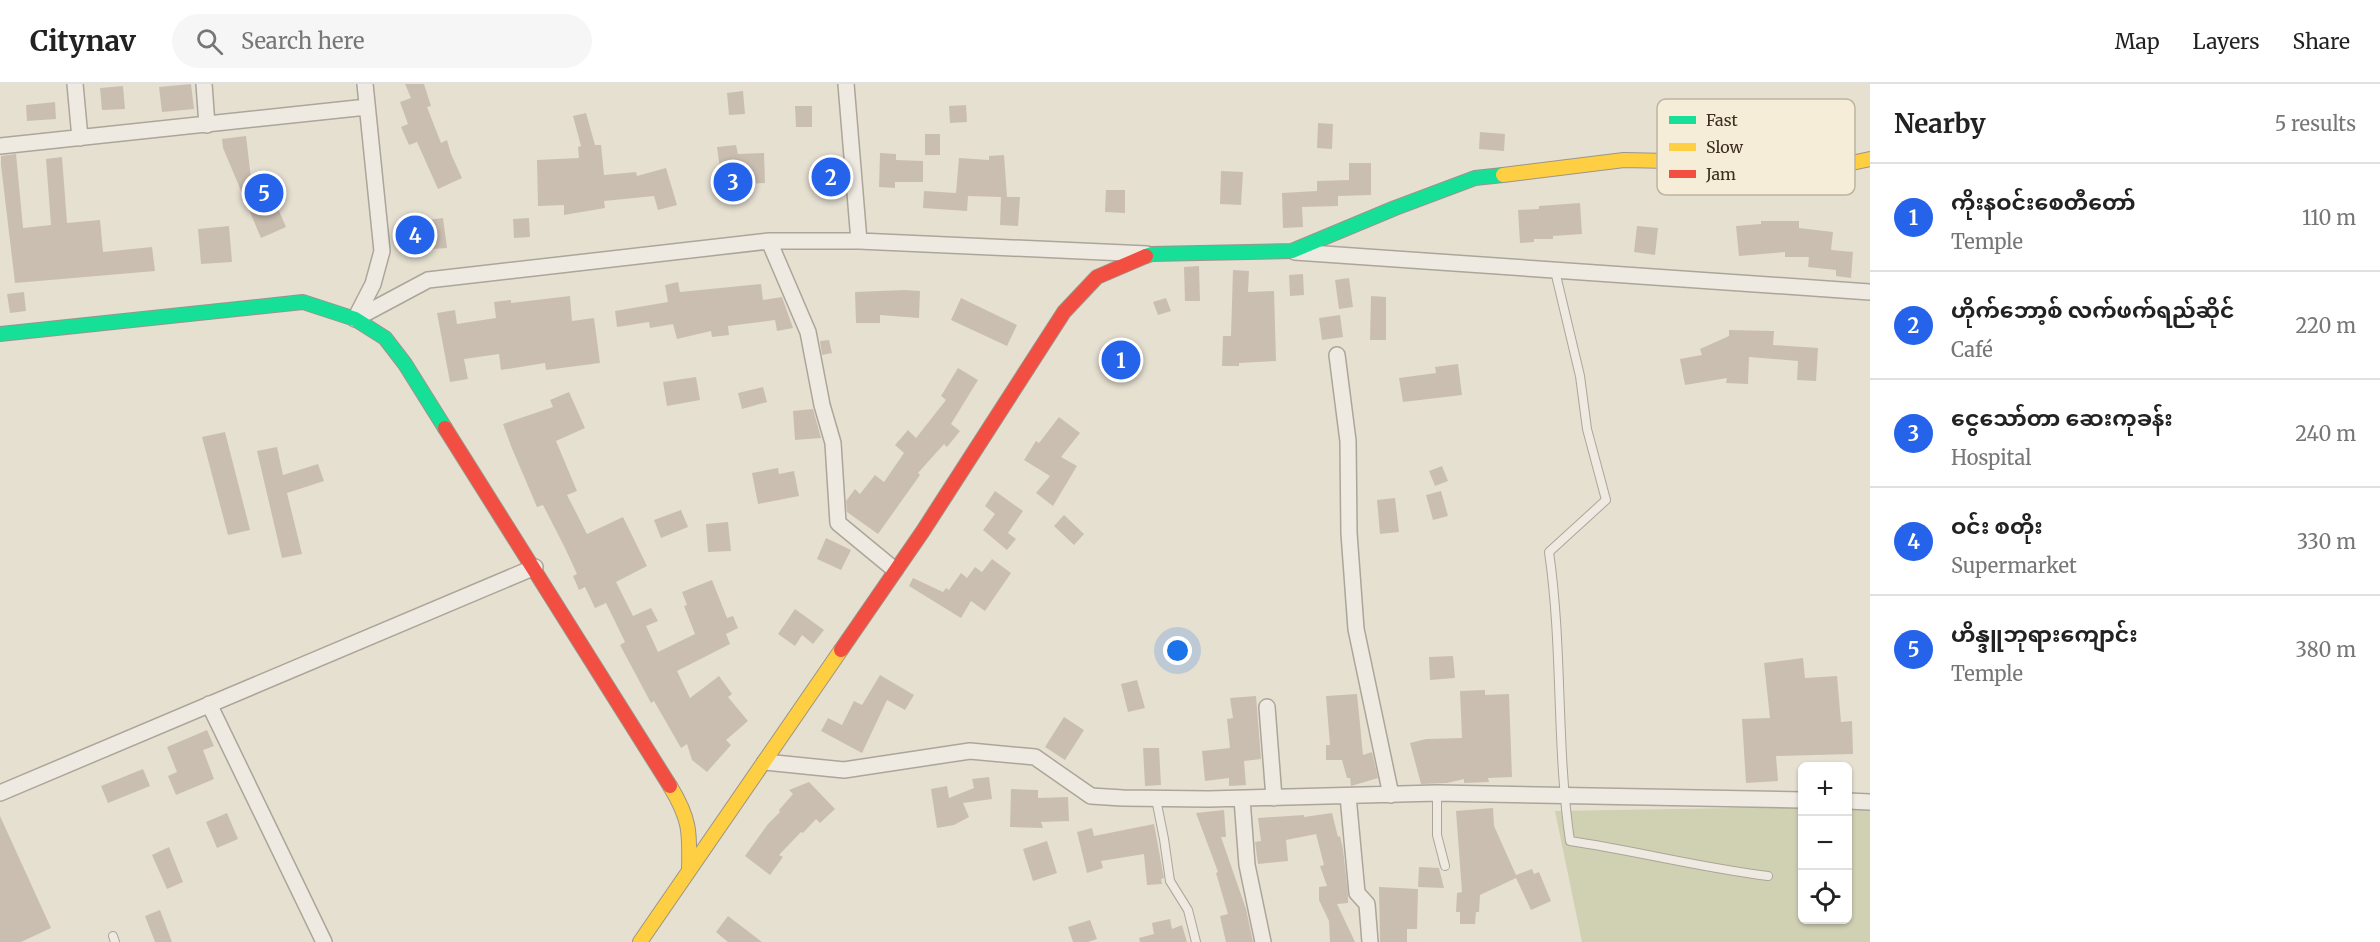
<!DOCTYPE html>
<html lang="en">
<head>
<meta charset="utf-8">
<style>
	body { margin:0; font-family:Merriweather,"Noto Sans Myanmar",serif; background:#f6f6f6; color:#222 }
	.controls { position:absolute; right:18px; bottom:18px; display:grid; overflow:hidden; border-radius:9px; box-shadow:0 2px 4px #0004 }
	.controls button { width:54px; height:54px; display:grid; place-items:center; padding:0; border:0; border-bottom:2px solid #e0e0e0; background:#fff; color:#222; font:30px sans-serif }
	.you { position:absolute; left:1178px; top:567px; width:21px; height:21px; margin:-15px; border:4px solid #fff; border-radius:50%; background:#1a73e8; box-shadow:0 0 0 9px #1a73e833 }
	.badge { display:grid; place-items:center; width:39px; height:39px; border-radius:50%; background:#2563eb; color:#fff; font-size:20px; font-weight:700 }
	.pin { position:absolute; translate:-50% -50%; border:3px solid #fff; box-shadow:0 2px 6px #0006 }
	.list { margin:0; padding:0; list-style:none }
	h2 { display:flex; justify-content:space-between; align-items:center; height:78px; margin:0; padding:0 24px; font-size:26px }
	h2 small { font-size:20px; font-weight:400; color:#767676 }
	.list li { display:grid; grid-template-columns:39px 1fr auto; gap:18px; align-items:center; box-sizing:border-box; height:108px; padding:0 24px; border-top:2px solid #e0e0e0 }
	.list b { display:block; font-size:22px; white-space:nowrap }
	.list p { margin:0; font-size:20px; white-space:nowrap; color:#767676 }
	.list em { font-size:20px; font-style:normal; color:#767676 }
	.icon { flex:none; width:33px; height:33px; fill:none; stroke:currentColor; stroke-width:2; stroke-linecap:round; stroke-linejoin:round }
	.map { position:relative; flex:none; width:1870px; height:858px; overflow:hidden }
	header { display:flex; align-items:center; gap:36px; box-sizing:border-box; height:84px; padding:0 30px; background:#fff; border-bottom:2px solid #e0e0e0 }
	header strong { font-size:28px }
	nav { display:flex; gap:33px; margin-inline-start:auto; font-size:21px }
	.search { width:420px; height:54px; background:#f6f6f6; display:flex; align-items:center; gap:15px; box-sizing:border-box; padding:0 21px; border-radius:33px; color:#767676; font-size:22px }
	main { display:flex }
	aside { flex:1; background:#fff }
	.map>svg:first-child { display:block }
	.cemetery { fill:#d0d0b3 }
	.building { fill:#cabeb1 }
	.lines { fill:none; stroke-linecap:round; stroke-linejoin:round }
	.lane-casing { stroke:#aca599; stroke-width:10 }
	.street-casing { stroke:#aca599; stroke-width:18 }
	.fast-casing { stroke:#9c9489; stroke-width:16 }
	.slow-casing { stroke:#9c9489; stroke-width:16 }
	.jam-casing { stroke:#9c9489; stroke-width:16 }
	.lane { stroke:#eeeae2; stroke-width:8 }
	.street { stroke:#eeeae2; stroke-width:15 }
	.fast { stroke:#16e098; stroke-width:14 }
	.slow { stroke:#ffcf43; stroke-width:14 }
	.jam { stroke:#f24e42; stroke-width:14 }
	.key { fill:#f6edd8; stroke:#beb3a1; stroke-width:1.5 }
	.key-label { font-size:16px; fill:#3c2d20 }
</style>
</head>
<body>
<header>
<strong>Citynav</strong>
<div class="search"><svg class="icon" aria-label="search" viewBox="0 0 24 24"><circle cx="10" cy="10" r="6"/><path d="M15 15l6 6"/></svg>Search here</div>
<nav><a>Map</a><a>Layers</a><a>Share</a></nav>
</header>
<main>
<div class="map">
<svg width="1870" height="858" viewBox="0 0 1870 858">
	<rect width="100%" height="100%" fill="#e6e0d1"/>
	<path class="cemetery" d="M1802 723V836H1848V723H1870V858H1582L1555 727Z"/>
	<path class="building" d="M191 0 194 25 162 28 159 3Z
		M405 0H424L431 22 427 23 441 59 447 56 451 70 462 94 438 105 417 58 409 61 401 43 408 40 400 18 411 14Z
		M123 2 125 25 102 26 100 4Z
		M743 7 745 30 729 31 727 9Z
		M55 18 56 35 27 37 26 21Z
		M966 21 967 38 950 39 949 22Z
		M795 22H812V43H796Z
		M586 29 595 61H601L604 91 636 88 637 92 666 84 677 121 658 126 654 112 604 117 605 124 564 131V121L538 122 537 76 579 74 578 63 581 62 573 32Z
		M1318 39 1333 40 1332 65 1317 64Z
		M1480 48 1505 50 1504 67 1479 65Z
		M925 50H940V71H925Z
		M246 52 253 111 269 104 286 143 261 154 223 64 222 55Z
		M736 61 738 70 764 69 765 99 746 100 747 104 723 107 717 63Z
		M880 69 896 70V76L923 77V98H895V104L879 103Z
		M16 70 23 144 51 141 46 75 62 73 67 139 100 136 103 168 152 163 155 187 15 199 1 81V72Z
		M1004 71 1007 113H1020L1018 142 1000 141 1001 113 968 112 967 127 923 124 924 107 956 109 959 74 989 76V72Z
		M840 77 843 104 828 106 825 79Z
		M1349 79H1371V111L1338 112V122L1302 123 1303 143 1283 144 1282 109 1317 107V97L1349 96Z
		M1221 87 1243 88 1241 121 1220 120Z
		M1106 106H1125V129L1105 128Z
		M1580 119 1582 150 1553 152V155H1534V158L1520 159 1518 126 1539 125V122Z
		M443 134 447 164 432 165 428 136Z
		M529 134 530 153 514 154 513 135Z
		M1761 137H1799V144L1833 148 1831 166 1853 168 1851 194 1836 192V186L1808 183 1809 173H1785V168L1739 172 1736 142 1761 140Z
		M229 142 232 178 201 180 198 145Z
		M1637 142 1658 144 1655 171 1634 168Z
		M1199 182 1200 217H1185L1184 183Z
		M1233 186 1249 187 1248 208 1274 207 1276 277 1239 279V282H1222L1223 252H1231Z
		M1303 190 1304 211 1290 212 1289 191Z
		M1349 194 1353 223 1339 225 1335 196Z
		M678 198 680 208 761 200 763 216 782 213 793 244 777 247 775 236 728 242 729 251 712 253 711 247 677 255 673 240 650 244 649 238 617 243 615 227 668 218 665 201Z
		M904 206 920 207 919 234 880 231V239H856L855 208Z
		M24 208 26 227 10 229 7 210Z
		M570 212 572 237 594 234 600 279 546 286 545 279 501 286 499 270 464 275 468 295 450 298 437 229 455 226 457 240 496 234 494 218 511 216V219Z
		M1371 212 1386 213V256H1370Z
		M961 214 1017 241 1007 262 951 236Z
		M1166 214 1171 227 1158 231 1153 218Z
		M1340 231 1343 253 1322 256 1319 234Z
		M1729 246 1774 247 1773 261 1818 264 1816 297 1797 296 1798 277 1749 273 1748 300 1726 299 1727 294 1685 301 1680 275 1702 271 1700 265 1729 252Z
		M829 256 832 269 822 271 820 257Z
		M1115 258 1131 275 1119 287 1103 270Z
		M1458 280 1462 311 1403 318 1399 294 1436 289 1435 283Z
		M958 284 978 296 951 340 960 347 947 363 944 360 918 389 920 391 878 450 847 428 846 417 855 405 860 410 875 391 884 398 904 369 895 361 908 346 916 354 946 316 941 312Z
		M696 293 700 316 667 322 663 298Z
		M763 303 767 318 742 325 738 309Z
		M569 308 585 344 556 357 577 407 567 411 587 450 623 433 647 482 616 498 633 532 651 524 658 537 646 542 658 568 695 550 684 522 687 521 682 508 712 496 727 534 733 532 738 544 726 550 730 560 677 587 690 614 719 592 732 610 728 613 748 637 726 656 731 661 707 688 692 676 687 660 681 664 654 617 651 619 620 561 625 558 606 519 595 524 585 503 579 506 573 492 577 490 565 464 543 421 537 423 511 362 503 340 553 323 550 316Z
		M813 325 821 354 795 356 793 327Z
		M1059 333 1080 349 1061 373 1077 382 1053 422 1036 409 1050 392 1024 376 1036 357 1039 359Z
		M225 348 250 446 228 451 202 353Z
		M277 363 283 391 318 380 324 397 287 409 302 470 282 474 257 367Z
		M1442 382 1448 397 1435 402 1429 387Z
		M778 384 779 390 794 387 799 412 758 420 752 389Z
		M995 407 1023 427 1008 449 1016 455 1007 466 983 446 995 430 985 422Z
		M1441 407 1448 432 1433 436 1426 411Z
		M1395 414 1399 448 1380 450 1377 416Z
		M681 426 688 443 661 454 654 436Z
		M1064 431 1084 450 1074 461 1054 442Z
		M728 438 731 467 708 468 706 440Z
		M826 454 851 466 841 486 817 475Z
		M992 475 1011 489 985 527 971 517 961 534 909 502 913 494 943 508 946 504 949 506 961 489 967 494 975 483 982 488Z
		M795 525 824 546 813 560 802 551 795 562 778 550Z
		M1453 572 1455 594 1430 596 1429 573Z
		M1803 574 1805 594 1837 592 1841 638 1852 637 1853 670 1776 672 1778 697 1746 699 1742 635 1770 634 1764 579Z
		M880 591 914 611 905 626 887 616 862 669 821 647 828 634 842 641 854 617 862 621Z
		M1137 596 1145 624 1128 628 1121 600Z
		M1485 606V611L1509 610 1512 693 1488 694 1489 698 1464 699V695L1447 699 1421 700 1410 659 1426 655 1462 654 1460 607Z
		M1357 610 1363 671 1372 668 1378 694 1351 702 1350 694H1347L1342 676H1326V661H1330L1326 612Z
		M1256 612 1261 675 1244 677 1246 701 1229 702V694L1205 697 1202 667 1230 664 1227 635 1233 634 1230 614Z
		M1064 633 1084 646 1065 676 1045 663Z
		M207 646 214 662 203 666 214 695 176 711 168 692 177 688 167 663Z
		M1143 664H1159L1161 701 1145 702Z
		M143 685 150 702 108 719 101 702Z
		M989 693 992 715 963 719 969 733 954 741 937 744 931 705 947 702 949 714 974 704 972 695Z
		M809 698 835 725 820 739 816 735 803 749 801 748 779 771 783 773 770 791 745 772 768 740 780 728 779 726 793 710 789 706Z
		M1011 705 1038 706V714L1068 713 1069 737 1041 738 1043 744 1010 743Z
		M1493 724 1494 742 1516 791 1532 785 1534 790 1539 788 1551 817 1531 826 1516 794 1480 811 1479 828H1476L1475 840H1460V828H1456L1457 809 1462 808 1456 727Z
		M1224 726 1226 753H1221L1246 825 1253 858H1226L1220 832 1228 830 1216 789 1218 788 1196 729Z
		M227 729 238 755 217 764 206 738Z
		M1332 729 1338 753 1340 752 1343 765 1348 811V819L1337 820 1355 858H1330L1329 837 1319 816V803L1327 802 1320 782 1324 781 1316 750 1286 756 1288 777 1258 780 1255 758 1261 757 1258 734 1304 731V733Z
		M0 732 51 844 21 858H0Z
		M1154 740 1164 794 1161 795 1162 800 1147 801 1144 770 1101 777 1103 784 1087 789 1077 748 1092 744 1094 752Z
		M1047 757 1057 789 1033 797 1023 765Z
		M169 763 183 798 167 805 152 771Z
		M1419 783 1439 784 1444 804 1418 803Z
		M1379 803 1418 805 1417 845H1407V858H1380Z
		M160 826 172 858H155L145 832Z
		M728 832 762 858H728L716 848Z
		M1170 835 1172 845 1182 841 1187 858H1140L1139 854 1154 850 1152 839Z
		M1090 836 1097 855 1088 858H1073L1068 843Z"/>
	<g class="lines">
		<g class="lane-casing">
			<path id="lane" d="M1555 187 1580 292 1587 345 1606 416 1549 468C1563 564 1556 662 1570 757 1637 767 1702 784 1768 792
				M1437 709V751L1445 782
				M1156 715 1164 755 1170 797 1188 826 1196 858
				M113 852 115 858"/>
		</g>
		<g class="street-casing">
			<path id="street" d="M75 0 80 54
				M204 0 207 41
				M846 0 859 157
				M0 62 367 23
				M769 157 808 248 822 321 833 359 838 439 895 486
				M1295 168 1870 208
				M355 235 428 196 769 157H859L1147 170
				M355 235 373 200 382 167 365 0
				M1337 271 1348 357 1349 449 1356 545 1391 711
				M209 620 324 858
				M1267 623 1274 714
				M765 678 844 686 970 667 1035 673 1091 712 1123 714 1209 715 1437 709 1802 716
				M0 709 535 483
				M1348 712 1357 809 1367 820 1370 858
				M1242 715 1247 781 1263 858
				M1848 717 1870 718"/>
		</g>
		<g class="fast-casing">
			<path id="fast" d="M1146 172 1152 170 1292 167 1395 124 1475 94 1503 91
				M0 250 303 218 355 235 385 254 405 280 445 344"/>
		</g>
		<g class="slow-casing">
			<path id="slow" d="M1503 91 1624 76 1842 81 1870 75
				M670 702C690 735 690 748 689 785
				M640 858 841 566"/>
		</g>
		<g class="jam-casing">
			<path id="jam" d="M445 344 670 702
				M841 566 923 447 1064 228 1097 193 1146 172"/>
		</g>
		<use href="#lane" class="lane"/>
		<use href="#street" class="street"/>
		<use href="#fast" class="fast"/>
		<use href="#slow" class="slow"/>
		<use href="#jam" class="jam"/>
	</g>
	<rect x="1657" y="15" width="198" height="96" rx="9" class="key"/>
	<rect x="1669" y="32" width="27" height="8" fill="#16e098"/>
	<rect x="1669" y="59" width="27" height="8" fill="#ffcf43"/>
	<rect x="1669" y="86" width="27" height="8" fill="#f24e42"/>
	<g class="key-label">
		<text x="1706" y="42">Fast</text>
		<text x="1706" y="69">Slow</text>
		<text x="1706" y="96">Jam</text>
	</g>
</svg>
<div class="controls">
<button>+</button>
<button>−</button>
<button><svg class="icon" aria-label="locate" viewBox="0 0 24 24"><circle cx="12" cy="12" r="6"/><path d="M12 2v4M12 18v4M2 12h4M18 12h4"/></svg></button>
</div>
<div class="you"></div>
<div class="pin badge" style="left:1121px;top:276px">1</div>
<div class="pin badge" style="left:831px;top:93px">2</div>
<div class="pin badge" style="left:733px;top:98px">3</div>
<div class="pin badge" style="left:415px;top:151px">4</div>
<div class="pin badge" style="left:264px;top:109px">5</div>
</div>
<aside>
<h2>Nearby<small>5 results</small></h2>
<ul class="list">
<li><span class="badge">1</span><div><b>ကိုးနဝင်းစေတီတော်</b><p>Temple</p></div><em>110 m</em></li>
<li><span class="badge">2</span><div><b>ဟိုက်ဘော့စ် လက်ဖက်ရည်ဆိုင်</b><p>Café</p></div><em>220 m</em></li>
<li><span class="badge">3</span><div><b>ငွေသော်တာ ဆေးကုခန်း</b><p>Hospital</p></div><em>240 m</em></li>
<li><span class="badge">4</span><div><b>ဝင်း စတိုး</b><p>Supermarket</p></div><em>330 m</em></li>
<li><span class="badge">5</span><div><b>ဟိန္ဒူဘုရားကျောင်း</b><p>Temple</p></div><em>380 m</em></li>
</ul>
</aside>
</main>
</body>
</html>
